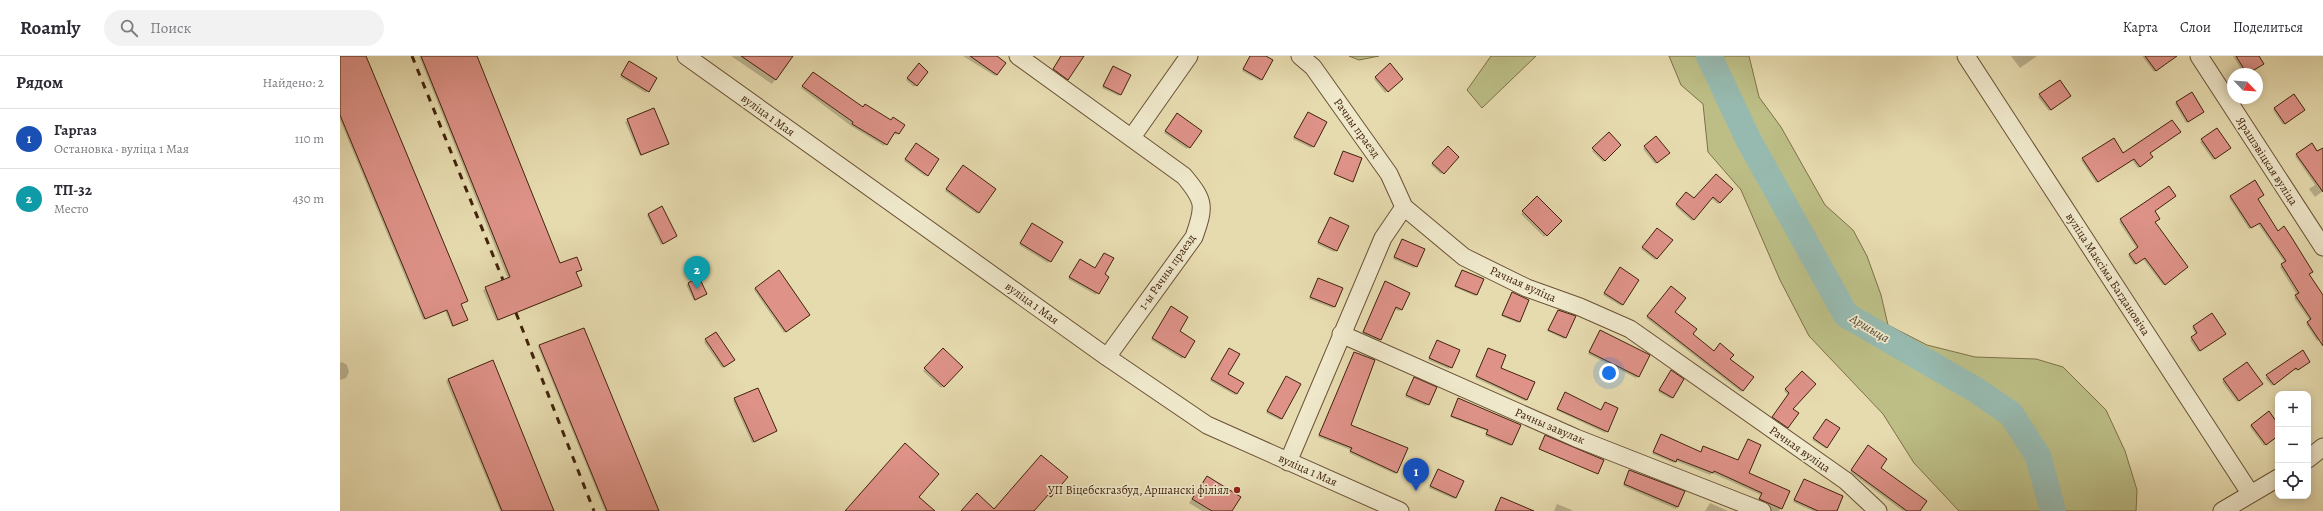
<!DOCTYPE html>
<html lang="ru">
<head>
<meta charset="utf-8">
<style>
	body { margin:0; font-family:Alegreya,serif; background:#f2f2f3; color:#2b2b33 }
	.controls { position:absolute; right:12px; bottom:12px; display:grid; overflow:hidden; border-radius:8px; box-shadow:0 2px 10px #0003 }
	.controls button { width:36px; height:36px; display:grid; place-items:center; padding:0; border:0; border-bottom:1px solid #e1e1e2; background:#fff; color:#2b2b33; font:20px sans-serif }
	.compass { position:absolute; left:1887px; top:12px; width:36px; height:36px; border-radius:50%; background:#fff; box-shadow:0 2px 10px #0003; rotate:115deg }
	.you { position:absolute; left:1269px; top:317px; width:14px; height:14px; margin:-10px; border:3px solid #fff; border-radius:50%; background:#1a73e8; box-shadow:0 0 0 6px #1a73e833 }
	.badge { display:grid; place-items:center; width:26px; height:26px; border-radius:50%; background:#7c3aed; color:#fff; font-size:13px; font-weight:700 }
	.pin { position:absolute; translate:-50% -33px; filter:drop-shadow(0 1px 2px #0008) }
	.pin::after { content:''; position:absolute; top:21px; width:14px; height:12px; background:inherit; clip-path:polygon(0 0,100% 0,50% 100%) }
	.list { margin:0; padding:0; list-style:none }
	h2 { display:flex; justify-content:space-between; align-items:center; height:52px; margin:0; padding:0 16px; font-size:17px }
	h2 small { font-size:13px; font-weight:400; color:#7c7c81 }
	.list li { display:grid; grid-template-columns:26px 1fr auto; gap:12px; align-items:center; box-sizing:border-box; height:60px; padding:0 16px; border-top:1px solid #e1e1e2 }
	.list b { display:block; font-size:15px; white-space:nowrap }
	.list p { margin:0; font-size:13px; white-space:nowrap; color:#7c7c81 }
	.list em { font-size:13px; font-style:normal; color:#7c7c81 }
	.icon { flex:none; width:22px; height:22px; fill:none; stroke:currentColor; stroke-width:2; stroke-linecap:round; stroke-linejoin:round }
	.map { position:relative; flex:none; width:1983px; height:455px; overflow:hidden }
	header { display:flex; align-items:center; gap:24px; box-sizing:border-box; height:56px; padding:0 20px; background:#fff; border-bottom:1px solid #e1e1e2 }
	header strong { font-size:19px }
	nav { display:flex; gap:22px; margin-inline-start:auto; font-size:14px }
	.search { width:280px; height:36px; background:#f2f2f3; display:flex; align-items:center; gap:10px; box-sizing:border-box; padding:0 14px; border-radius:22px; color:#7c7c81; font-size:15px }
	main { display:flex }
	aside { flex:1; background:#fff }
	.map>svg:first-child { display:block }
	.green { fill:#bcbe86; stroke:#7e7048 }
	.shadow { fill:#0003 }
	.lines { fill:none; stroke-linecap:round; stroke-linejoin:round }
	.river { stroke:#97bab0; stroke-width:26 }
	.building { fill:#de9288; stroke:#41230b }
	.minor-casing { stroke:#6a5134; stroke-width:19 }
	.minor { stroke:#efe8cb; stroke-width:17 }
	.rail { stroke:#41230b; stroke-width:3; stroke-dasharray:7 7; stroke-linecap:butt }
	.poi-dot { fill:#8f2418; stroke:#efe8cb; stroke-width:1.5 }
	.labels { text-anchor:middle; dominant-baseline:central; stroke-width:3.5; stroke-linejoin:round; paint-order:stroke }
	.street-label { font-size:12px; fill:#41230b; stroke:#efe8cb }
	.poi-label { font-size:12px; fill:#41230b; stroke:#efe8cb; text-anchor:end }
	.water-label { font-size:13px; font-style:italic; fill:#564934; stroke:#efe8cb }
</style>
</head>
<body>
<header>
<strong>Roamly</strong>
<div class="search"><svg class="icon" aria-label="search" viewBox="0 0 24 24"><circle cx="10" cy="10" r="6"/><path d="M15 15l6 6"/></svg>Поиск</div>
<nav><a>Карта</a><a>Слои</a><a>Поделиться</a></nav>
</header>
<main>
<aside>
<h2>Рядом<small>Найдено: 2</small></h2>
<ul class="list">
<li><span class="badge" style="background:#1a4fb4">1</span><div><b>Гаргаз</b><p>Остановка · вуліца 1 Мая</p></div><em>110 m</em></li>
<li><span class="badge" style="background:#0f9aa8">2</span><div><b>ТП-32</b><p>Место</p></div><em>430 m</em></li>
</ul>
</aside>
<div class="map">
<svg width="1983" height="455" viewBox="0 0 1983 455">
	<rect width="100%" height="100%" fill="#e6dbaf"/>
	<filter id="stains"><feTurbulence type="fractalNoise" baseFrequency=".005" numOctaves="4"/><feColorMatrix values="0 0 0 0 .2 0 0 0 0 .09 0 0 0 0 .02 0 0 0 .5 -.17"/></filter>
	<radialGradient id="worn" r=".72"><stop offset=".6" stop-color="#630" stop-opacity="0"/><stop offset="1" stop-color="#630" stop-opacity=".3"/></radialGradient>
	<path class="green" d="M1009 0H1039L1019 4Z
		M1151 0H1196L1142 52 1127 34Z
		M1329 0H1409L1419 41 1441 71 1485 149 1513 174 1527 200 1541 239 1548 269 1587 289 1635 301 1696 303 1723 311 1766 354 1785 395 1797 434 1796 455H1619L1574 407 1543 358 1469 280 1440 224 1401 134 1368 96 1363 48 1341 29Z"/>
	<path class="shadow" d="M0 0H25L127 245 120 248 126 264 125 265 112 271 105 255 83 264 0 64Z
		M79 0H136L219 209 241 213 236 216 241 230 239 232 156 265 143 234 168 223Z
		M391 0H452L432 28Z
		M623 0H656L665 7 655 20Z
		M720 0H743L726 25 712 15Z
		M910 0H924L920 25 902 15Z
		M1671 0H1697L1680 12Z
		M1802 0H1828L1829 5 1814 16Z
		M1893 0H1918L1921 10 1904 18Z
		M288 8 316 23 306 37 280 21Z
		M579 9 587 16 574 31 566 24Z
		M1050 9 1062 22 1045 37 1034 23Z
		M772 13 780 38 779 40 762 32Z
		M471 19 558 77 556 79 553 77 544 90 511 70 461 32Z
		M1852 37 1861 57 1846 67 1835 48Z
		M1700 39 1728 42 1709 55 1698 41Z
		M313 53 326 89 300 100 285 66Z
		M1934 53 1962 55 1943 69 1933 54Z
		M968 57 986 67 971 92 953 83Z
		M835 60 860 75 847 93 824 77Z
		M1877 73 1888 94 1873 104 1860 86Z
		M1269 78 1280 89 1263 106 1252 95Z
		M1316 82 1328 96 1315 108 1303 93Z
		M575 90 587 119 585 120 564 105Z
		M1108 91 1118 101 1101 118 1091 109Z
		M1983 93V135L1975 141 1969 133 1975 129 1955 100 1977 97Z
		M1809 97 1810 103 1798 112 1792 104 1756 127 1741 104Z
		M621 112 638 156 637 158 605 135Z
		M1829 132 1813 155 1814 167 1845 212 1823 229 1803 203 1794 209 1788 200 1797 193 1779 166Z
		M1391 133 1378 148 1371 142 1352 165 1335 150 1346 137 1354 144Z
		M1891 141 1917 143 1937 176 1971 216 1968 219 1983 241V287L1980 283 1977 285 1966 268 1970 265 1954 242 1957 239 1940 211 1945 207 1918 168 1909 173 1889 142Z
		M1197 142 1220 165 1204 181 1181 158Z
		M309 158 336 180 321 189 307 160Z
		M989 164 996 194 994 196 977 188Z
		M691 170 722 186 708 207 679 189Z
		M1316 175 1331 184 1315 204 1301 193Z
		M1062 184 1076 210 1074 212 1053 203Z
		M740 204 763 219 756 239 728 223Z
		M1279 214 1283 248 1281 250 1263 239Z
		M1122 215 1137 238 1135 240 1114 231Z
		M359 223 366 238 354 245 346 229Z
		M978 223 994 251 992 252 969 243Z
		M1045 227 1069 237 1061 254 1059 255 1054 253 1039 285 1022 277Z
		M415 232 468 260 444 277 414 234Z
		M1329 233 1334 256 1351 278 1374 296 1389 303 1402 334 1401 336 1306 262Z
		M1172 237 1179 265 1178 267 1161 260Z
		M829 253 838 276 854 285 842 303 811 284Z
		M1218 255 1225 281 1224 283 1207 275Z
		M1872 259 1883 280 1858 296 1850 284 1856 279 1852 272Z
		M1260 275 1298 320 1296 322 1248 298Z
		M366 284 392 305 382 312 364 286Z
		M1097 286 1118 295 1109 313 1088 304Z
		M199 289 318 455H265L198 291Z
		M1148 293 1160 313 1187 344 1185 345 1135 322Z
		M603 294 622 311 601 332 583 315Z
		M887 295V318L896 338 895 339 870 325Z
		M1014 297 1009 369 1057 416 1055 418 1009 397 1011 394 978 381Z
		M153 305 213 455H160L106 325Z
		M2 306 7 309 9 316 6 322 0 324V307Z
		M1906 307 1920 329 1897 346 1882 326Z
		M1968 307 1956 315 1954 313 1932 330 1925 322Z
		M1331 315 1343 324 1331 343 1318 336Z
		M1462 316 1447 371 1445 373 1431 363 1448 339 1444 335Z
		M946 321 941 363 940 364 926 357Z
		M1073 324 1095 332 1086 350 1065 341Z
		M1224 339 1267 375 1265 377 1216 354Z
		M395 343 436 375 412 387 393 345Z
		M1119 343 1171 389 1170 390 1145 380 1147 375 1110 361Z
		M1485 366 1487 391 1485 392 1472 384Z
		M1911 369H1938V380L1924 390 1910 371Z
		M1320 381 1360 397 1364 391 1397 405 1408 384V417L1448 436 1439 455H1429L1418 445 1421 439 1372 417 1370 419 1336 405 1334 407 1312 398Z
		M1527 392 1539 412 1578 455H1563L1510 416Z
		M1098 414 1115 442 1114 443 1089 432Z
		M1289 415 1344 436 1337 451 1336 453 1283 430Z
		M867 421 891 455H862L849 447Z
		M1464 424 1496 455H1473L1453 446Z
		M1370 447 1388 455H1365Z
		M1217 448 1232 454 1231 455H1214Z"/>
	<g class="lines">
		<path class="river" d="M1369 0 1408 83 1506 259 1636 334 1671 358 1698 400 1713 455"/>
	</g>
	<path class="building" d="M0 0H26L128 245 121 248 128 264 113 270 107 254 85 263 0 59Z
		M81 0H137L220 207 237 201 242 214 236 216 242 230 158 264 145 231 170 221Z
		M401 0H453L436 24Z
		M630 0H657L666 7 657 19Z
		M721 0H744L728 24 713 13Z
		M910 0H926L933 4 922 24 903 13Z
		M1805 0H1837L1816 15Z
		M1896 0H1919L1924 8 1907 18Z
		M289 5 317 22 309 36 281 19Z
		M579 7 588 16 577 30 567 22Z
		M1050 7 1063 23 1048 36 1035 21Z
		M773 10 791 19 781 39 763 30Z
		M473 16 523 51 525 48 551 64 553 61 565 69 559 78 555 76 547 89 512 68 513 66 462 30Z
		M1720 24 1731 40 1711 54 1699 38Z
		M1852 36 1864 56 1848 66 1836 46Z
		M1954 38 1965 54 1945 68 1934 52Z
		M314 52 329 88 301 99 287 63Z
		M968 56 987 66 974 91 954 81Z
		M837 57 862 75 850 92 825 75Z
		M1832 64 1841 76 1810 97 1813 101 1800 111 1794 103 1758 126 1742 102 1774 82 1783 97Z
		M1877 72 1891 92 1875 103 1861 83Z
		M1269 76 1281 89 1265 105 1252 92Z
		M1316 80 1330 97 1317 107 1304 90Z
		M576 87 599 103 588 120 565 103Z
		M1972 87 1977 95 1983 92V136L1956 98Z
		M1108 90 1119 101 1104 118 1092 107Z
		M1003 95 1022 102 1013 126 994 118Z
		M623 109 656 133 639 157 606 133Z
		M1376 118 1393 133 1380 147 1373 141 1354 164 1336 148 1346 136 1354 142Z
		M1915 124 1924 139 1918 143 1938 175 1944 170 1952 182 1973 216 1969 218 1983 239V290L1967 266 1971 263 1955 239 1959 237 1941 208 1946 205 1920 167 1911 172 1890 140Z
		M1829 130 1836 140 1815 155 1820 163 1815 166 1848 211 1825 229 1805 202 1796 208 1789 198 1798 191 1780 163Z
		M1197 140 1222 165 1207 180 1182 155Z
		M322 150 337 180 323 188 308 158Z
		M990 161 1009 170 997 195 978 186Z
		M692 167 723 186 711 206 680 187Z
		M1317 172 1333 184 1317 203 1302 191Z
		M1062 183 1085 193 1077 211 1054 201Z
		M764 197 774 202 765 218 769 221 759 238 729 221 740 203 755 212Z
		M1280 211 1299 224 1283 249 1264 237Z
		M439 214 470 259 446 276 415 232Z
		M1122 214 1144 223 1137 239 1115 230Z
		M359 221 367 238 355 244 348 227Z
		M978 222 1003 232 995 251 970 241Z
		M1045 225 1070 237 1062 254 1056 251 1041 284 1023 276Z
		M1331 230 1346 242 1335 256 1357 273 1353 278 1374 295 1380 287 1394 299 1390 303 1414 321 1403 335 1307 260Z
		M1172 236 1189 244 1180 266 1162 259Z
		M831 250 848 261 840 275 855 285 845 302 812 282Z
		M1218 254 1236 260 1226 282 1208 274Z
		M1872 257 1886 278 1860 295 1851 281 1857 277 1853 270Z
		M244 272 319 455H267L199 289Z
		M1260 274 1310 299 1299 321 1249 296Z
		M376 276 395 304 384 311 365 283Z
		M1097 284 1120 294 1112 312 1089 302Z
		M603 292 623 311 604 331 584 312Z
		M889 292 900 298 888 318 904 327 897 338 871 323Z
		M1148 292 1166 299 1161 312 1195 326 1187 344 1136 320Z
		M1963 294 1970 306 1958 314 1956 312 1934 329 1926 319Z
		M1014 296 1035 304 1011 369 1068 392 1057 417 1010 395 1012 392 979 379Z
		M153 304 214 455H162L108 323Z
		M1907 306 1923 328 1899 345 1883 323Z
		M1331 314 1344 323 1333 342 1319 334Z
		M1462 315 1476 328 1453 353 1459 357 1448 372 1432 361 1449 337 1445 333Z
		M946 320 961 328 942 363 927 355Z
		M1074 321 1097 331 1089 349 1066 339Z
		M418 332 437 375 414 386 394 342Z
		M1225 336 1261 354 1265 346 1278 352 1268 376 1217 353Z
		M1118 342 1181 369 1172 389 1146 378 1148 374 1111 360Z
		M1929 355 1938 368V380L1926 389 1911 369Z
		M1486 363 1500 372 1487 392 1473 382Z
		M1321 378 1361 396 1363 390 1398 404 1408 383 1421 389 1409 417 1450 435 1442 453 1419 443 1422 437 1374 415 1373 417 1337 403 1336 406 1313 396Z
		M1205 379 1264 404 1258 418 1199 393Z
		M565 387 599 418 579 441 595 455H505Z
		M1528 389 1547 403 1541 412 1587 445 1580 455H1567L1511 414Z
		M701 399 728 421 711 441 708 439 694 455H621L637 437 654 453Z
		M1098 413 1124 425 1116 442 1090 430Z
		M1289 414 1345 435 1338 451 1284 428Z
		M867 420 901 441 892 455H872L852 443Z
		M1464 423 1503 440 1497 455H1478L1454 444Z
		M1161 441 1194 455H1155Z"/>
	<g class="lines">
		<g class="minor-casing">
			<path id="minor" d="M346 0 767 301 867 369 1060 455
				M678 0 844 120C865 145 865 150 854 181L767 301
				M960 0 973 11 1049 118 1064 151
				M1626 0 1910 437
				M1859 0 1983 191
				M792 81 849 0
				M1001 278 1236 382 1422 455
				M1968 403 1983 391
				M948 406 1043 182 1064 151 1124 201 1187 232 1240 251 1290 273 1506 425 1538 455
				M1882 455 1938 422"/>
		</g>
		<use href="#minor" class="minor"/>
		<path class="rail" d="M72 0 163 224
			M176 257 254 455"/>
	</g>
	<circle class="poi-dot" cx="897" cy="434" r="4"/>
	<g class="labels">
		<g class="street-label">
			<text transform="translate(428 59) rotate(36)">вуліца 1 Мая</text>
			<text transform="translate(1017 72) rotate(54)">Рачны праезд</text>
			<text transform="translate(1927 105) rotate(57)">Ярашэвіцкая вуліца</text>
			<text transform="translate(827 216) rotate(-55)">1-ы Рачны праезд</text>
			<text transform="translate(1768 218) rotate(57)">вуліца Максіма Багдановіча</text>
			<text transform="translate(1183 228) rotate(24)">Рачная вуліца</text>
			<text transform="translate(692 247) rotate(36)">вуліца 1 Мая</text>
			<text transform="translate(1210 370) rotate(23)">Рачны завулак</text>
			<text transform="translate(1460 393) rotate(35)">Рачная вуліца</text>
			<text transform="translate(968 414) rotate(24)">вуліца 1 Мая</text>
		</g>
		<g class="poi-label">
			<text x="889" y="434">УП Віцебскгазбуд, Аршанскі філіял</text>
		</g>
		<g class="water-label">
			<text transform="translate(1530 272) rotate(31)">Аршыца</text>
		</g>
	</g>
	<rect width="100%" height="100%" filter="url(#stains)"/>
	<rect width="100%" height="100%" fill="url(#worn)"/>
</svg>
<div class="controls">
<button>+</button>
<button>−</button>
<button><svg class="icon" aria-label="locate" viewBox="0 0 24 24"><circle cx="12" cy="12" r="6"/><path d="M12 2v4M12 18v4M2 12h4M18 12h4"/></svg></button>
</div>
<svg class="compass" viewBox="-18 -18 36 36"><path d="M0-13l5 13h-10z" fill="#e53935"/><path d="M0 13l5-13h-10z" fill="#7c7c81"/></svg>
<div class="you"></div>
<div class="pin badge" style="left:1076px;top:435px;background:#1a4fb4">1</div>
<div class="pin badge" style="left:357px;top:233px;background:#0f9aa8">2</div>
</div>
</main>
</body>
</html>
